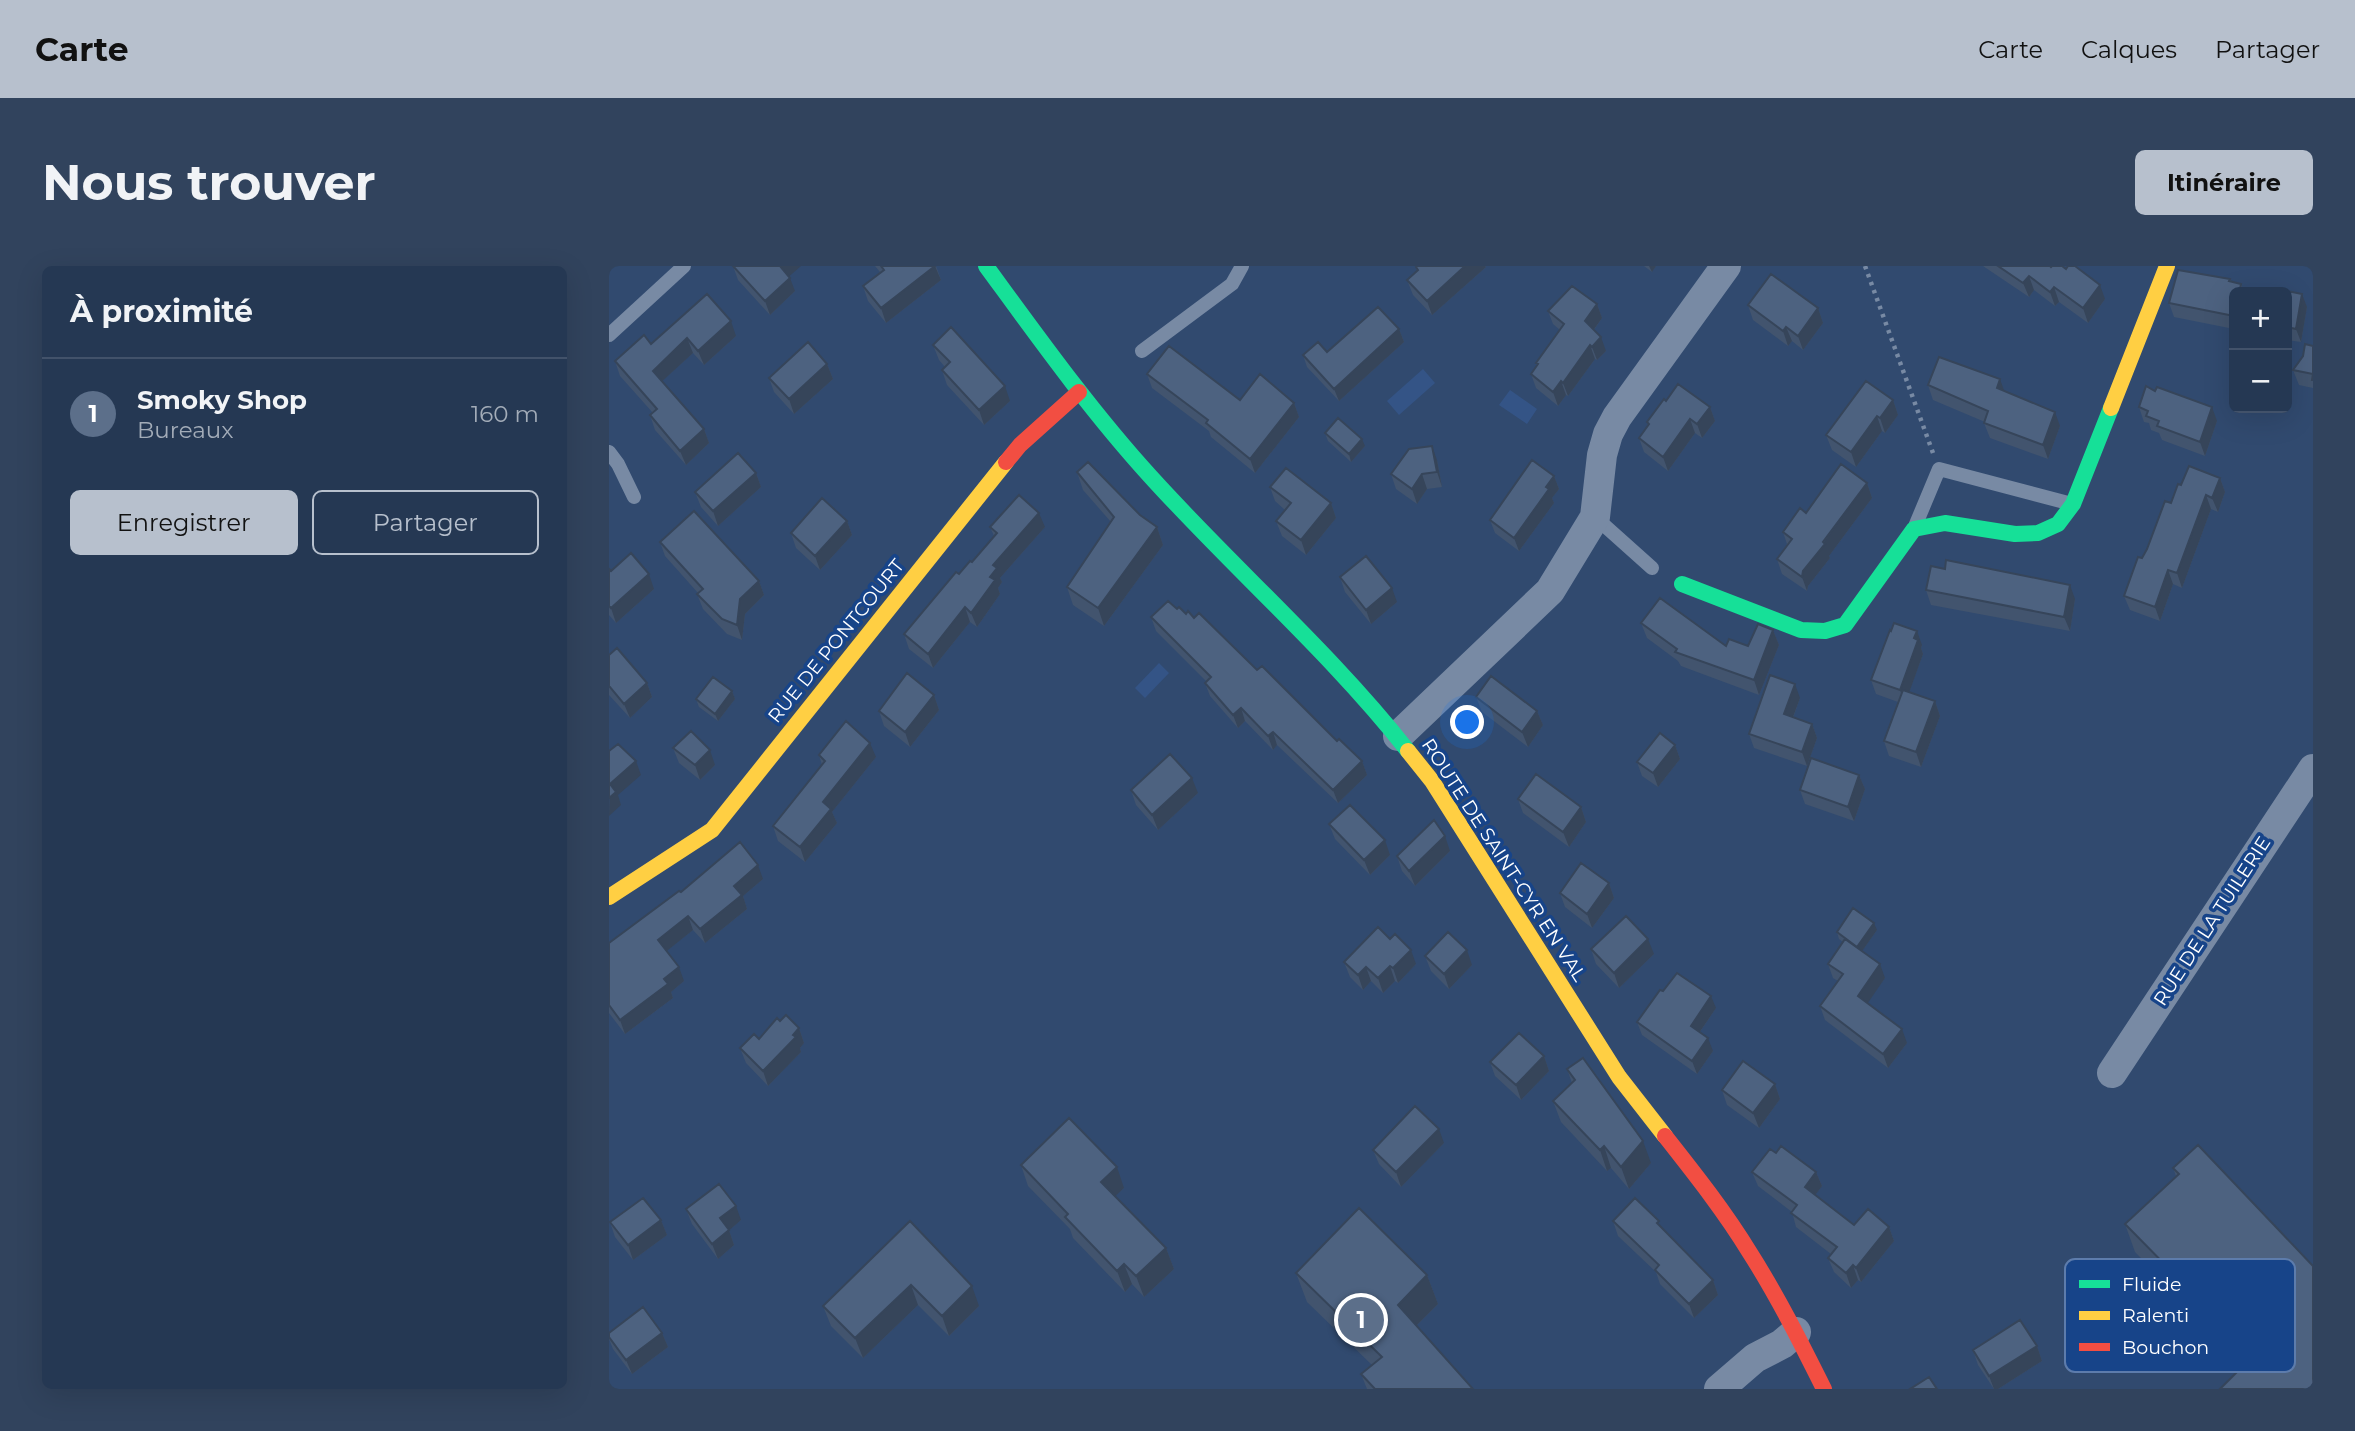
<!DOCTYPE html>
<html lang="fr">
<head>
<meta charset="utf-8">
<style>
	body { margin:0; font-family:Montserrat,sans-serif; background:#31435d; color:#f1f3f6 }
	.controls { position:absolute; right:21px; top:21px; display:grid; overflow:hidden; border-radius:10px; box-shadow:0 7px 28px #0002 }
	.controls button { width:63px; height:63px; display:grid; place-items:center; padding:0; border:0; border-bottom:2px solid #42526a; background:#253853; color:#f1f3f6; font:35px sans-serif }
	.you { position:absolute; left:859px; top:457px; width:24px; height:24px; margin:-18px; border:5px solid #fff; border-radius:50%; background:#1a73e8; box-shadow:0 0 0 10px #1a73e833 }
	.badge { display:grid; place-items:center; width:46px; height:46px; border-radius:50%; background:#b7c0cd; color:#fff; font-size:23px; font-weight:700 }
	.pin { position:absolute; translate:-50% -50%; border:4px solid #fff; box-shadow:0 2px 7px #0006 }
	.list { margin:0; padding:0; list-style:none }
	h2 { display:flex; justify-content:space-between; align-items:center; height:91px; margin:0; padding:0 28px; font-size:30px }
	h2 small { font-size:23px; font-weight:400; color:#a3acb8 }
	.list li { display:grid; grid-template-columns:46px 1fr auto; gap:21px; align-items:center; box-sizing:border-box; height:112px; padding:0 28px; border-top:2px solid #42526a }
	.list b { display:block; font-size:26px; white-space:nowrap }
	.list p { margin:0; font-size:23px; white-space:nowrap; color:#a3acb8 }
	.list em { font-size:23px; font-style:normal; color:#a3acb8 }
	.actions { display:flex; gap:14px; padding:21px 28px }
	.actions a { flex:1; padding:16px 0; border:2px solid #b7c0cd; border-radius:10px; text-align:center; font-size:24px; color:#b7c0cd }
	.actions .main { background:#b7c0cd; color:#111 }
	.map { position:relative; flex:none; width:1704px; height:1123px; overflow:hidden; border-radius:10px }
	header { display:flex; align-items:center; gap:42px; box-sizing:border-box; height:98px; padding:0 35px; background:#b7c0cd; color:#111 }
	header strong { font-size:33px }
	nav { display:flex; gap:38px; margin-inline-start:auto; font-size:24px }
	.intro { display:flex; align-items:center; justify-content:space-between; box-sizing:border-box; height:168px; padding:0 42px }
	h1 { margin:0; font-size:49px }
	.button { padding:18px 32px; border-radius:10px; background:#b7c0cd; color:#111; font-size:24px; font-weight:700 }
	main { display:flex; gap:42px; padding:0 42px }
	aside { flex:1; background:#253853; border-radius:10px; box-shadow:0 7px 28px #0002 }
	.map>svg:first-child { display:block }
	.water { fill:#345486 }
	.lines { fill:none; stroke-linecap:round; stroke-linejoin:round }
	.path { stroke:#788aa4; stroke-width:4.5; stroke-dasharray:3.5 5; stroke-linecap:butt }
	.lane { stroke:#788aa4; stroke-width:14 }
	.street { stroke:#788aa4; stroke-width:30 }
	.fast { stroke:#16e098; stroke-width:16 }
	.slow { stroke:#ffcf43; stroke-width:16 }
	.jam { stroke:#f24e42; stroke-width:16 }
	.wall { fill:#42546e }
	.shaded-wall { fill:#36455a }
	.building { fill:#4d6280; stroke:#36455a; stroke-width:2 }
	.labels { text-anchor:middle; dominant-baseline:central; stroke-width:7; stroke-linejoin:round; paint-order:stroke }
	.street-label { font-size:19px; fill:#fff; stroke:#174489 }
	.key { fill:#174489; stroke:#5d7cac; stroke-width:2 }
	.key-label { font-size:19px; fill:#fff }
</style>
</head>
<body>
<header>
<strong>Carte</strong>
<nav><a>Carte</a><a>Calques</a><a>Partager</a></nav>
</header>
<div class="intro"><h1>Nous trouver</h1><a class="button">Itinéraire</a></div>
<main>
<aside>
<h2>À proximité<small></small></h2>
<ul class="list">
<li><span class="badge" style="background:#5c6f8a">1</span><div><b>Smoky Shop</b><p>Bureaux</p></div><em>160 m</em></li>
</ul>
<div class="actions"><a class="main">Enregistrer</a><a>Partager</a></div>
</aside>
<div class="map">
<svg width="1704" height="1123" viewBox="0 0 1704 1123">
	<rect width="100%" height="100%" fill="#314a6f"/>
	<path class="water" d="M814 103 826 117 790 149 778 135Z
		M901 124 928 143 918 158 890 139Z
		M550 397 560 407 536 432 526 422Z"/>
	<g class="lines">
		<path class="path" d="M1256 0 1324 187"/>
		<path class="lane" d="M0 69 75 0
			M533 85 623 18 633 0
			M0 186 9 198 25 231
			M986 251 1043 302
			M1307 258 1330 203 1463 238"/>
		<path class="street" d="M789 470 941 325 986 251 993 189 999 168 1008 151 1117 0
			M1503 807 1704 503
			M1110 1123 1146 1092 1173 1078 1187 1066"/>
		<path class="fast" d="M377 0C429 71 481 144 541 210 625 303 721 386 799 485
			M1073 318 1192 364 1216 365 1236 359 1305 263 1336 257 1406 268 1429 267 1449 258 1464 238 1502 142"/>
		<path class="slow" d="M1502 142 1558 0
			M799 485 823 515 1010 811 1056 870
			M0 631 103 564 397 196"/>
		<path class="jam" d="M397 196 411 179 470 126
			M1056 870C1086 908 1116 946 1141 987 1169 1031 1192 1077 1215 1123"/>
	</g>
	<path class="wall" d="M124 0 186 25 161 49 129 14Z
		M266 0H327L332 14 277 57 259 35 254 20 271 6Z
		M808 0H876L877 1 823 49 804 29 798 14 808 5 807 1Z
		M1035 0H1047L1043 6Z
		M1374 0H1441L1496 33 1479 57 1450 36 1446 40 1425 24 1420 31Z
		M1621 13 1622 15 1632 18 1634 24 1625 26V63L1565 51 1560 37Z
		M1678 26 1698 41 1692 76 1678 74Z
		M98 28 127 70 95 99 84 87 53 115 95 163 100 177 77 199 46 164 41 149 44 147 11 110 6 95 42 78Z
		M988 38 993 52 985 64 997 85 988 94 986 93 959 130 957 129 949 140 927 122 922 108 928 99 927 97 951 64 944 58 939 45Z
		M1139 39 1209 42 1214 57 1194 84 1183 75 1179 80 1144 54Z
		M790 63 795 76 730 135 698 101 694 89 718 86Z
		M324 79 401 135 375 159 338 119 333 104 336 101 330 94Z
		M1704 80V122L1690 119 1684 104Z
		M218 98 224 113 185 148 165 126 160 112Z
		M538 108 631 134 685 137 690 151 646 207 602 171 600 165 543 122Z
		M1319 119 1395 125 1451 160 1439 193 1381 172 1375 157 1376 156 1324 134Z
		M1284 134 1289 149 1276 167 1273 165 1247 201 1223 184 1217 169Z
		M1057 135 1101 141 1106 155 1093 172 1086 167 1059 205 1035 186 1030 172 1039 160 1038 156Z
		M1530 141 1608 155 1596 190 1553 174 1550 167 1542 164 1540 157 1535 156Z
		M716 167 756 180 742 196 719 175Z
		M828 194 833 221 818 223 808 238 787 223 782 208Z
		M468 206 531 249 548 261 554 279 495 360 464 339 458 321 502 256 474 224Z
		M147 207 152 221 109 260 92 241 86 226Z
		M945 210 950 223 943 232 945 237 910 285 886 267 881 254Z
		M1611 212 1616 226 1609 246 1602 243 1573 322 1564 318 1551 355 1521 344 1515 330 1533 292 1572 219Z
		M1258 217 1263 232 1220 290 1221 292 1199 320 1198 325 1173 308 1168 293 1178 278 1174 266 1197 247Z
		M661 221 722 237 727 252 697 289 673 270 667 255 676 244 666 235Z
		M238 255 243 269 211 304 187 282 182 267Z
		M381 261H436L391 312 393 316 389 322 391 328 368 361 361 356 324 402 300 383 295 368 363 296 385 270Z
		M51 276 150 315 155 329 136 348 133 374 118 368 94 343 88 328 89 327 56 290Z
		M0 303 2 305 45 323 7 357 0 349Z
		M1336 303 1466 333 1461 365 1322 339 1317 324Z
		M731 311 788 336 762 358 736 326Z
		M568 343 585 352 648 404 728 475 753 495 758 509 729 537 668 479 664 484 636 455 629 462 601 430 596 417 597 415 547 365 542 351Z
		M1032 357 1117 380H1139L1164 364 1170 379 1150 429 1072 400 1069 395 1038 372Z
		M1313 379 1312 382 1314 388 1300 426 1326 435 1331 450 1312 501 1280 490 1275 475 1289 436 1267 428 1262 414Z
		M0 389 38 417 43 431 21 452 0 429Z
		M123 425 126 433 109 455 90 441 87 433Z
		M325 429 330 444 301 481 275 460 270 445Z
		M867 431 928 445 934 459 919 481 873 446Z
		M1191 432 1184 452 1203 458 1208 472 1198 500 1145 482 1140 468Z
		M1066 479 1071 493 1049 521 1033 510 1028 496Z
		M64 482 106 499 91 514 70 497Z
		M210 489 267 491 223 546 228 557 196 596 169 575 164 560 213 499Z
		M1250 509 1256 523 1245 555 1196 538 1191 524Z
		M522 524 589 527 549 564 527 539Z
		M909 533 972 541 977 556 960 581 914 547Z
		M720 558 781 589 761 609 726 573Z
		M841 585 806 620 793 605 788 590Z
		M154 613 134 630 138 643 96 677 84 664 57 685 75 715 62 726 64 732 16 768 0 747V677L72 626Z
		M1000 617 1005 632 983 662 956 641 951 627Z
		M1268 664 1253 685 1276 712 1258 737 1298 777 1279 802 1216 754 1211 740 1229 715 1224 712 1219 698 1234 676 1230 673 1228 666Z
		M982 683 1045 688 1010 722 987 698Z
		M816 690 863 699 840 723 822 705Z
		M735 696 807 698 789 717 786 715 774 727 762 715 754 724 741 711Z
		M1054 725 1107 742 1091 766 1104 785 1088 808 1033 769 1028 756Z
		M171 755 190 762 195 777 191 782 192 786 159 820 137 797 131 782 150 773Z
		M935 790 940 805 912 834 886 810 881 796Z
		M958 803 1042 897 1020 923 1002 902 998 905 952 856 944 835 963 817Z
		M1166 818 1171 833 1150 862 1118 839 1113 824Z
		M835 877 792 921 770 898 764 884Z
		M1167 887 1207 906 1213 920 1206 929 1245 959 1280 961 1285 975 1252 1016 1249 1014 1242 1022 1225 1006 1219 992 1222 988 1187 961 1183 946 1149 920 1143 906Z
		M412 899 515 922 506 930 557 982 565 1003 535 1031 523 1018 516 1026 464 972 461 963 419 920Z
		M1564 902 1704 1000V1123L1636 1098 1526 986 1516 958 1567 910Z
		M77 943 132 954 120 964 125 979 109 993 83 958Z
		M52 954 58 969 24 994 6 971 1 956Z
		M301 955 370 1040 340 1070 309 1039 254 1092 222 1060 214 1040Z
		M1004 955 1052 962 1104 1014 1109 1029 1085 1052 1051 1018 1047 1006 1009 970Z
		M687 1007 818 1009 829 1038 807 1060 864 1123H758L752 1108 763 1099 698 1036Z
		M0 1067H53L59 1081 23 1108 4 1083 0 1073Z
		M1428 1080 1433 1095 1389 1123H1385L1369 1099 1364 1084Z"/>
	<path class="shaded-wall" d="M171 0H192L176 14Z
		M326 0 332 14 277 57 272 42Z
		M856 0H876L877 1 823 49 818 35Z
		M1040 0H1047L1043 6Z
		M1420 10 1425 24 1420 31 1414 17Z
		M181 12 186 25 161 49 156 35Z
		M1491 19 1496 33 1479 57 1474 42Z
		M1445 21 1450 36 1446 40 1441 26Z
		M1693 28 1698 41 1692 76 1687 63Z
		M988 38 993 52 981 69 976 55Z
		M1209 42 1214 57 1194 84 1189 70Z
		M122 55 127 70 95 99 89 85Z
		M1177 61 1183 75 1179 80 1174 65Z
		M790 63 795 76 730 135 725 123Z
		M992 71 997 85 988 94 983 81Z
		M78 72 84 87 49 119 44 105Z
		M981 79 986 93 959 130 954 117Z
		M218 98 224 113 185 148 180 133Z
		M1391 113 1396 127 1388 122Z
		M952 115 957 129 949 140 944 126Z
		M396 120 401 135 375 159 370 144Z
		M1284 134 1289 149 1276 167 1271 152Z
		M685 137 690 151 646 207 641 193Z
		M1101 141 1106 155 1093 172 1088 158Z
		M1603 141 1608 155 1596 190 1591 176Z
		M1446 146 1451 160 1439 193 1434 179Z
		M1268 150 1273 165 1247 201 1242 186Z
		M1081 153 1086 167 1059 205 1054 191Z
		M95 163 100 177 77 199 71 185Z
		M753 173 756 180 742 196 740 188Z
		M823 180 828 194 833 221 828 206Z
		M147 207 152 221 109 260 104 245Z
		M813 208 818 223 808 238 803 223Z
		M945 210 950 223 943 232 945 237 910 285 905 272Z
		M1611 212 1616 226 1609 246 1603 232Z
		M1258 217 1263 232 1220 290 1221 292 1199 320 1198 325 1193 311 1194 305Z
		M1597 229 1602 243 1573 322 1568 307Z
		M722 237 727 252 697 289 692 274Z
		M430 247 436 261 391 312 393 316 389 322 391 328 368 361 362 347 381 311 384 299Z
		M238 255 243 269 211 304 206 290Z
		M548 261 554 279 495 360 489 342Z
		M1559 304 1564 318 1551 355 1546 341Z
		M40 308 45 323 7 357 2 342Z
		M150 315 155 329 136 348 133 374 128 359 131 333Z
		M1461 319 1466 333 1461 365 1455 351Z
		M783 322 788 336 762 358 757 344Z
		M356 341 361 356 324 402 319 388Z
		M1164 364 1170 379 1150 429 1145 414Z
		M1308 365 1313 379 1312 382 1314 388 1296 438 1291 424 1305 372Z
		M38 417 43 431 21 452 15 438Z
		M1186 418 1191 432 1180 462 1175 448Z
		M123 425 126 433 109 455 106 448Z
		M325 429 330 444 301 481 296 466Z
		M1326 435 1331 450 1312 501 1307 486Z
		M632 442 636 455 629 462 624 449Z
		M928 445 934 459 919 481 913 466Z
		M1203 458 1208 472 1198 500 1193 486Z
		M664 466 668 479 664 484 659 470Z
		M261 477 267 491 223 546 228 557 196 596 191 581 214 536Z
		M1066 479 1071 493 1049 521 1044 507Z
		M101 484 106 499 91 514 86 499Z
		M27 495 32 509 9 529 12 539 0 550 1 518Z
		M753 495 758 509 729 537 724 524Z
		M1250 509 1256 523 1245 555 1239 541Z
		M583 512 589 527 549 564 543 549Z
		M972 541 977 556 960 581 954 566Z
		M836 570 841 585 806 620 800 605Z
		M776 574 781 589 761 609 755 594Z
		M149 599 154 613 134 630 138 643 96 677 91 663 125 620Z
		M1000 617 1005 632 983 662 978 648Z
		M79 650 84 664 54 688 49 674Z
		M1265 657 1268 664 1251 688 1248 681Z
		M1039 673 1045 688 1010 722 1005 707Z
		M802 684 807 698 789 717 784 702Z
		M858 684 863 699 840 723 835 708Z
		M1271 698 1276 712 1254 744 1249 730Z
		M781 700 786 715 774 727 769 712Z
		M70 701 75 715 62 726 64 732 16 768 11 754 55 713Z
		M757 701 762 715 754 724 749 709Z
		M1102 730 1107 742 1086 773 1082 760Z
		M190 762 195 777 191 782 192 786 159 820 154 805Z
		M1293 763 1298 777 1279 802 1274 788Z
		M1099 772 1104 785 1088 808 1083 795Z
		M935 790 940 805 912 834 907 819Z
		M1166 818 1171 833 1150 862 1144 847Z
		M830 863 835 877 792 921 787 906Z
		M1034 875 1042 897 1020 923 1012 901Z
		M995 880 1002 902 998 905 991 884Z
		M508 901 515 922 500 936 492 916Z
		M1207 906 1213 920 1201 936 1196 921Z
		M127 940 132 954 117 967 111 952Z
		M52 954 58 969 24 994 19 979Z
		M1280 961 1285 975 1252 1016 1247 1002Z
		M120 964 125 979 109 993 103 978Z
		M557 982 565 1003 535 1031 527 1010Z
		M515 998 523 1018 516 1026 508 1005Z
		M1244 999 1249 1014 1242 1022 1237 1007Z
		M818 1009 829 1038 799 1068 789 1039Z
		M1104 1014 1109 1029 1085 1052 1080 1038Z
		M302 1019 309 1039 254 1092 246 1072Z
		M363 1020 370 1040 340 1070 333 1050Z
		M53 1067 59 1081 23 1108 17 1094Z
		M1428 1080 1433 1095 1389 1123H1385L1380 1110Z"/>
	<path class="building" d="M124 0H171L181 12 156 35Z
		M272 0H326L272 42 254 20 275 4Z
		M808 0H856L818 35 798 14 809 4 807 1Z
		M1389 0H1441L1442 1 1443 0H1453L1457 3 1459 0H1466L1491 19 1474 42 1445 21 1441 26 1420 10 1414 17Z
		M1569 4 1621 13 1620 15 1632 18 1631 23 1650 26H1625V50L1560 37Z
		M1162 8 1209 42 1189 70 1177 61 1174 65 1139 39Z
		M963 20 988 38 976 55 992 71 983 81 981 79 954 117 952 115 944 126 922 108 929 98 927 97 955 58 939 45Z
		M1673 24 1693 28 1687 63 1678 61V26H1673Z
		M98 28 122 55 89 85 78 72 44 105 95 163 71 185 41 149 48 143 6 95 35 69 42 78Z
		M769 41 790 63 725 123 694 89 709 76 718 86Z
		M342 61 396 120 370 144 333 104 341 96 324 79Z
		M199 76 218 98 180 133 160 112Z
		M1696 78 1704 80V114H1703L1704 108 1684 104 1694 90Z
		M560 80 631 134 651 108 685 137 641 193 597 157 599 154 538 108Z
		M1330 91 1391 113 1388 122 1446 146 1434 179 1375 157 1379 145 1319 119Z
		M1257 115 1284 134 1271 152 1268 150 1242 186 1217 169Z
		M1069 118 1101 141 1088 158 1081 153 1054 191 1030 172 1040 158 1038 156 1055 133 1057 135Z
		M1537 120 1546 125 1548 121 1603 141 1591 176 1548 160 1550 155 1537 150 1539 145 1530 141Z
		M729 152 753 173 740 188 716 167Z
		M823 180 828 206 813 208 803 223 782 208 800 183Z
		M129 187 147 207 104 245 86 226Z
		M923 194 945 210 937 221 940 223 905 272 881 254Z
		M479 196 531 249 548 261 489 342 458 321 505 251 468 206Z
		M1232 198 1258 217 1214 276 1216 278 1194 305 1193 311 1168 293 1183 273 1174 266 1191 242 1197 247Z
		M1580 200 1611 212 1603 232 1597 229 1568 307 1559 304 1546 341 1515 330 1529 291 1533 292 1538 283 1556 235 1562 237 1569 218 1572 219Z
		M677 202 722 237 692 274 667 255 682 237 661 221Z
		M410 229 430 247 384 299 388 302 381 311 386 314 362 347 356 341 319 388 295 368 347 306 350 308 361 295 363 296 388 267 381 261Z
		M213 232 238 255 206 290 182 267Z
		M85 245 150 315 131 333 128 359 113 353 88 328 94 323 51 276Z
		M22 287 40 308 2 342 0 340V303L2 305Z
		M757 290 783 322 757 344 731 311Z
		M1337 294 1461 319 1455 351 1317 324 1322 300 1336 303Z
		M1051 332 1117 380 1120 373 1139 380 1149 358 1164 364 1145 414 1066 386 1068 383 1032 357Z
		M559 335 568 343 570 341 577 348 579 345 585 352 590 347 648 404 653 400 728 475 730 473 753 495 724 524 664 466 659 470 632 442 624 449 596 417 602 411 542 351Z
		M1285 357 1308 365 1305 372 1309 374 1291 424 1262 414 1281 364 1282 365Z
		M8 382 38 417 15 438 0 420V389Z
		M298 407 325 429 296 466 270 445Z
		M1161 409 1186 418 1175 448 1203 458 1193 486 1140 468Z
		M882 410 928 445 913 466 867 431Z
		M104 411 123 425 106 448 87 433Z
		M1294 424 1326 435 1307 486 1275 475Z
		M237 455 261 477 214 536 222 543 191 581 164 560 216 495 210 489Z
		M82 465 101 484 86 499 64 482Z
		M1051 467 1066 479 1044 507 1028 496Z
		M9 478 27 495 1 518 7 526 0 532V485Z
		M561 488 583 512 543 549 522 524Z
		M1202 492 1250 509 1239 541 1191 524Z
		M927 508 972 541 954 566 909 533Z
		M741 539 776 574 755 594 720 558Z
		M825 554 836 570 800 605 788 590Z
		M131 576 149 599 125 620 133 629 91 663 79 650 49 674 70 701 55 713 59 718 11 754 0 739V677L70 625 72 626Z
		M972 597 1000 617 978 648 951 627Z
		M1244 642 1265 657 1248 681 1228 666Z
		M1017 650 1039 673 1005 707 982 683Z
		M769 661 781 673 786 668 802 684 784 702 781 700 769 712 757 701 749 709 735 696Z
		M839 666 858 684 835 708 816 690Z
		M1236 673 1271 698 1249 730 1293 763 1274 788 1211 740 1234 708 1219 698Z
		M1068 707 1102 730 1082 760 1099 772 1083 795 1028 756 1051 724 1054 725Z
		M177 749 190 762 184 769 187 771 154 805 131 782 145 768 150 773 168 752 171 755Z
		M910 767 935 790 907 819 881 796Z
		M974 792 1034 875 1012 901 995 880 991 884 944 835 966 814 958 803Z
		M1134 795 1166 818 1144 847 1113 824Z
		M806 840 830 863 787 906 764 884Z
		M460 852 508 901 492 916 557 982 527 1010 515 998 508 1005 456 951 459 948 412 899Z
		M1589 879 1704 1000V1123H1611L1645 1089 1516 958 1570 908 1564 902Z
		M1172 880 1207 906 1196 921 1245 959 1259 943 1280 961 1247 1002 1244 999 1237 1007 1219 992 1228 981 1182 947 1188 939 1143 906 1161 883 1167 887Z
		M110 918 127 940 111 952 120 964 103 978 77 943Z
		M34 932 52 954 19 979 1 956Z
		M1026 932 1050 955 1048 957 1104 1014 1080 1038 1046 1004 1050 999 1004 955Z
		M750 942 818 1009 789 1039 864 1123H766L752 1108 773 1091 687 1007Z
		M301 955 363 1020 333 1050 302 1019 246 1072 214 1040Z
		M34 1041 53 1067 17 1094 0 1071V1067Z
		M1411 1054 1428 1080 1380 1110 1364 1084Z
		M1320 1111 1328 1123H1301Z"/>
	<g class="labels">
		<g class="street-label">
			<text transform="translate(227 375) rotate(-51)">RUE DE PONTCOURT</text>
			<text transform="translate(895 594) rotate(57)">ROUTE DE SAINT-CYR EN VAL</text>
			<text transform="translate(1603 655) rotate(-57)">RUE DE LA TUILERIE</text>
		</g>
	</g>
	<rect x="1456" y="993" width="230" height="113" rx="10" class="key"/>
	<rect x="1470" y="1014" width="31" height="8" fill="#16e098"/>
	<rect x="1470" y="1045" width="31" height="9" fill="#ffcf43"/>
	<rect x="1470" y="1077" width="31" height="8" fill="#f24e42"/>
	<g class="key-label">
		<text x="1513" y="1025">Fluide</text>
		<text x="1513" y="1056">Ralenti</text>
		<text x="1513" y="1088">Bouchon</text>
	</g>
</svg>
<div class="controls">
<button>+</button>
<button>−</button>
</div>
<div class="you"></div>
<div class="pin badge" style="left:752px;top:1054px;background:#5c6f8a">1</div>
</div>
</main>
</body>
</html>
